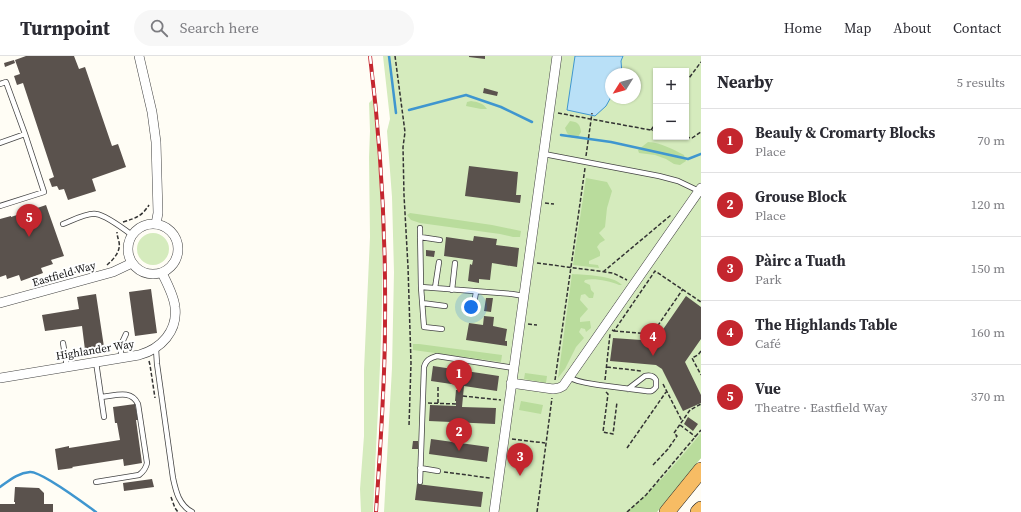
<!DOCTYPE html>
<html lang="en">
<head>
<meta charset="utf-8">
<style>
	body { margin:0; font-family:"Source Serif 4",serif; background:#f7f7f7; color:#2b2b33 }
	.controls { position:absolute; right:12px; top:12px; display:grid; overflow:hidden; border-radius:0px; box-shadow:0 1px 3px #0004 }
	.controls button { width:36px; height:36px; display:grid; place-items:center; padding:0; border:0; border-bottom:1px solid #e1e1e2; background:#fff; color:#2b2b33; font:20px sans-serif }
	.compass { position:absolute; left:605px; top:12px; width:36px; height:36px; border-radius:50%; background:#fff; box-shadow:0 1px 3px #0004; rotate:233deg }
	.you { position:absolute; left:471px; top:251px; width:14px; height:14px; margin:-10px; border:3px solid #fff; border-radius:50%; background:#1a73e8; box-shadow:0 0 0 6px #1a73e833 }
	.badge { display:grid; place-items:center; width:26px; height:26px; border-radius:50%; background:#c4262e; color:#fff; font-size:13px; font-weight:700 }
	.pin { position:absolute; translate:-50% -33px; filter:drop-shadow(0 1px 2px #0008) }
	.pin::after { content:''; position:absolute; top:21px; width:14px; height:12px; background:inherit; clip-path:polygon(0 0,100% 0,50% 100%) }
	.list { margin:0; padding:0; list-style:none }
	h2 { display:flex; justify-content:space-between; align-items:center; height:52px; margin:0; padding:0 16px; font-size:17px }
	h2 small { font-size:13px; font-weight:400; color:#7c7c81 }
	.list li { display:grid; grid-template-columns:26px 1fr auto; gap:12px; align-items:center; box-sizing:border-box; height:64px; padding:0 16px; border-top:1px solid #e1e1e2 }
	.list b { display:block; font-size:15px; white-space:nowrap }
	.list p { margin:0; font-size:13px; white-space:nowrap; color:#7c7c81 }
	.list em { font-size:13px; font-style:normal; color:#7c7c81 }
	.icon { flex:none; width:22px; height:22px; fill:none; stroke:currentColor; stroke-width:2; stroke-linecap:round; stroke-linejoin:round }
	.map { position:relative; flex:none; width:701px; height:456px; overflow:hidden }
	header { display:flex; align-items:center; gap:24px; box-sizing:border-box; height:56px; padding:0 20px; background:#fff; border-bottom:1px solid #e1e1e2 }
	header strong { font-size:19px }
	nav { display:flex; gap:22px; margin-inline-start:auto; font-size:14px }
	.search { width:280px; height:36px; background:#f7f7f7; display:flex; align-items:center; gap:10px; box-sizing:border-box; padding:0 14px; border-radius:22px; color:#7c7c81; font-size:15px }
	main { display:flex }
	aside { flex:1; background:#fff }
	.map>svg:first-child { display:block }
	.green { fill:#d5ebbd; fill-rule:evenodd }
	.forest { fill:#b9dc9c }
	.water { fill:#b9e0f7; stroke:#3f96cf }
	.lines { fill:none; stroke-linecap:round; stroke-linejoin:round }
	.stream { stroke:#3f96cf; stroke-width:2.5 }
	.building { fill:#5a524d }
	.service-casing { stroke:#444; stroke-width:6 }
	.minor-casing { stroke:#444; stroke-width:10 }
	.trunk-casing { stroke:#222; stroke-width:16 }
	.path { stroke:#333; stroke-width:1.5; stroke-dasharray:4 2; stroke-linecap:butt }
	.service { stroke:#fff; stroke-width:4.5 }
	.minor { stroke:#fff; stroke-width:9 }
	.trunk { stroke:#f7bc64; stroke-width:15 }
	.rail-casing { stroke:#c4262e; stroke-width:4 }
	.rail { stroke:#fff; stroke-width:2.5; stroke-dasharray:8; stroke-linecap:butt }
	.labels { text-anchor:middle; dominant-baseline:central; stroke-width:4; stroke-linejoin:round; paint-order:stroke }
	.street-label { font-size:11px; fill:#111; stroke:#fff }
</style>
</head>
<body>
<header>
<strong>Turnpoint</strong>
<div class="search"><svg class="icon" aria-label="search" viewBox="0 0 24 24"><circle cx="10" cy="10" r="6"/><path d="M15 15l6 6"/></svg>Search here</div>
<nav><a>Home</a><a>Map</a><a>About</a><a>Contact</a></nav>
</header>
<main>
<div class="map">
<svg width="701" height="456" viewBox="0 0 701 456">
	<rect width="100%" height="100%" fill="#fffdf5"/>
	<path class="green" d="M383 0H701V402L657 456H384L392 312 394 216 392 141 387 75 390 63ZM656 15H686V81H656ZM611 18H635V42H611Z
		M373 43C377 87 381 132 382 176 384 270 377 363 373 456H361L360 433 364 380V314L370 181 369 101 370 75 369 47Z
		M137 193a16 16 0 1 1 32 0a16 16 0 1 1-32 0Z"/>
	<path class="forest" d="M471 45C478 46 483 47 487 53H481L466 50 467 46Z
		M570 65C578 66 580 68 581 76L578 81 572 82 567 77 565 72Z
		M648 86C662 87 672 93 684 99L686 105 680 109 674 108 666 103 655 99 639 97 638 94Z
		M586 122 607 126 612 135 607 152 605 171 599 177 605 184 600 187 597 191 600 196V200L589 205V208L598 209 599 212 573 209Z
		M410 157 492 169 521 175 520 181H513L500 178 420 167 411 164 407 159Z
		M572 218C585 219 613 219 622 229H619C610 225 594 222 585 224L584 226 590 229 591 234 594 237 593 242H589L585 238 581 239 580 244 588 253 580 262V266L590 265 591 272 586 276 585 273 581 272 579 276 584 282 576 291 565 313 558 322Z
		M413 288H419L502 299 501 306 413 294Z
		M525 317 547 320 546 327 524 323Z
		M521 345 543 349 541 358 519 354Z
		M701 377V402L657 456H626C655 433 678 405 701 377Z"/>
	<path class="water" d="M575 0H623L621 5 622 18H611V41L606 50 595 60 567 54Z"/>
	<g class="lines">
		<path class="stream" d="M389 0 396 57
			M409 54 466 39 501 51 532 66
			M561 79 611 86 688 103 701 98
			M0 431C10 424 18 417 30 416 41 415 85 448 96 456"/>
	</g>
	<path class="building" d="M26 0H74L79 13 85 11 112 90 118 88 126 111 92 123 96 135 68 144 64 133 59 134 57 130 52 131 49 123 54 121 23 27 17 29 14 20 20 18 15 4Z
		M469 0H485V3L469 1Z
		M14 4 15 7 5 11 4 7Z
		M484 32 498 36 497 40 483 37Z
		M469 110 518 116 516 139H521L520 147 465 140Z
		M46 149 64 200 51 204 53 208 41 212 43 217 21 225 19 219 7 223 6 219 0 221V163L11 160V161Z
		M474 180 497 183 496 189 519 192 517 211 492 207 490 224 479 223V227L468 225 470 208 472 209 473 204 444 200 446 181 473 185Z
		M426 194 435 195 434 201 426 200Z
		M151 233 157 277 135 280 129 236Z
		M96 238 104 291 85 294 82 270 45 275 42 259 79 253 77 241Z
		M686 240 701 251V283L685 306 701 339V347L683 355 662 313 656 309 610 305 613 282 655 285Z
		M486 242H493L491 256 484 255Z
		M484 260 494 261 493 270 507 273 505 285H507V290L466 284 469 267 483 269Z
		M433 310 499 320 497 335 464 330 462 351 496 352 495 368 429 365 430 349 456 350V345H455L456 334H457L458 329 431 325Z
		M135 348 138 364H136L142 407 124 410 123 403 72 411 73 412 58 414 55 393 69 390V392L120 384 117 367H115L113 351Z
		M688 361 698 368 693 375 684 368Z
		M431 383 489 391 487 406 429 398Z
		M413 385H418V393H412Z
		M152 423 154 431 124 435 123 427Z
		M417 428 483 436 481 451 415 444Z
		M15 431 39 432 44 437V448H53V456H0V448H15V446H14Z"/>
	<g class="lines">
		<g class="service-casing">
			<path id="service" d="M0 28 6 26 25 78 44 136 0 150
				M0 87 25 78
				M544 98 659 120 678 125 699 135
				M63 168C71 165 88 156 96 158 105 159 124 173 132 179
				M420 172 421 231
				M420 181 440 184
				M435 232 439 206
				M452 234 455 207
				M422 247 445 250
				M473 254 476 236
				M442 273 424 271 421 231 512 238 524 240
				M63 287 67 311
				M156 293 157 308 173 422C176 436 179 449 192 456
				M122 302 120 291 126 278
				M96 306 104 361
				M569 321C578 327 589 327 599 329 615 331 631 333 646 335 651 336 653 335 656 331V324C654 320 650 319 645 320L628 333
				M420 412 438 415
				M96 426 139 419C143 416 146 412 147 407L138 348C131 333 115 340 101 341
				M420 426 424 311C426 304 430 302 437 300L514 312"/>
		</g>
		<g class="minor-casing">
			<path id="minor" d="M139 0 152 56 156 86 158 157 156 168
				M128 193a25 25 0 1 1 50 0a25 25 0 1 1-50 0Z
				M0 247 113 216 132 207
				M0 322 139 299C161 293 178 275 175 251 174 240 167 227 162 217
				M511 327 553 333 559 332 563 330 701 132
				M494 456 557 0"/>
		</g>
		<g class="trunk-casing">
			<path id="trunk" d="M667 456 701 414
				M698 456 701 453"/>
		</g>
		<path class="path" d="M395 0 405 76 403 91 404 139 408 211 411 307 409 370
			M686 26 701 6
			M558 57 656 75
			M651 74 656 67
			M686 81 692 82 701 76
			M586 100 592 57
			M545 147 554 148
			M123 166C136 162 141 161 149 149
			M537 207 613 217 627 224
			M107 209C114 203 121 195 119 186 118 182 117 179 117 176
			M603 216 671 159
			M49 224 65 218 88 214
			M528 268 537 269
			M612 274 614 275 655 215 701 246
			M614 275 652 278 683 233
			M701 295 698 299 692 302 701 319
			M149 305 150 309 155 342
			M607 311 641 315
			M555 324 585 112
			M605 324 610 278
			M663 328 682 365
			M606 336 608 338 603 376 613 378 617 346
			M463 340 501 344
			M428 347 456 348
			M438 347V331
			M680 369 696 381
			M512 383 545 387
			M627 392 666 336
			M653 409 668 393 677 380 674 377 690 354 701 348
			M444 416 490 422
			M171 441 175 452 178 456
			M537 456 552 342
			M627 456 646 439 701 374"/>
		<use href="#service" class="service"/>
		<use href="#minor" class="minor"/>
		<use href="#trunk" class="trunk"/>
		<g class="rail-casing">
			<path id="rail" d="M370 0C381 89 386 179 385 269 385 331 380 394 376 456"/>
		</g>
		<use href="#rail" class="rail"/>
	</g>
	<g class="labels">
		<g class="street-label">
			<text transform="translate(64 218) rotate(-16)">Eastfield Way</text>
			<text transform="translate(95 294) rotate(-9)">Highlander Way</text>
		</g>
	</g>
</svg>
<div class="controls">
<button>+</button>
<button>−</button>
</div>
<svg class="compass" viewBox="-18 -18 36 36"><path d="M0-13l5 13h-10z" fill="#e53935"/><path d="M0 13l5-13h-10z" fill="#7c7c81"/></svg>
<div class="you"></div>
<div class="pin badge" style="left:459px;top:337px">1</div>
<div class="pin badge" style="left:459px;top:395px">2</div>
<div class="pin badge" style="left:520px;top:420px">3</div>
<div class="pin badge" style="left:653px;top:300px">4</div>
<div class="pin badge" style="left:29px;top:181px">5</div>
</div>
<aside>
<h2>Nearby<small>5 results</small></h2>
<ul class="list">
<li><span class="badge">1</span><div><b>Beauly &amp; Cromarty Blocks</b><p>Place</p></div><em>70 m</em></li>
<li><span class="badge">2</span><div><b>Grouse Block</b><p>Place</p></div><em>120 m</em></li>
<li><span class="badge">3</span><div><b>Pàirc a Tuath</b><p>Park</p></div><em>150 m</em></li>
<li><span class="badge">4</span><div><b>The Highlands Table</b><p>Café</p></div><em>160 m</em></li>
<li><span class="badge">5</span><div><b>Vue</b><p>Theatre · Eastfield Way</p></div><em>370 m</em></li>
</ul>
</aside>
</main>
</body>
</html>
